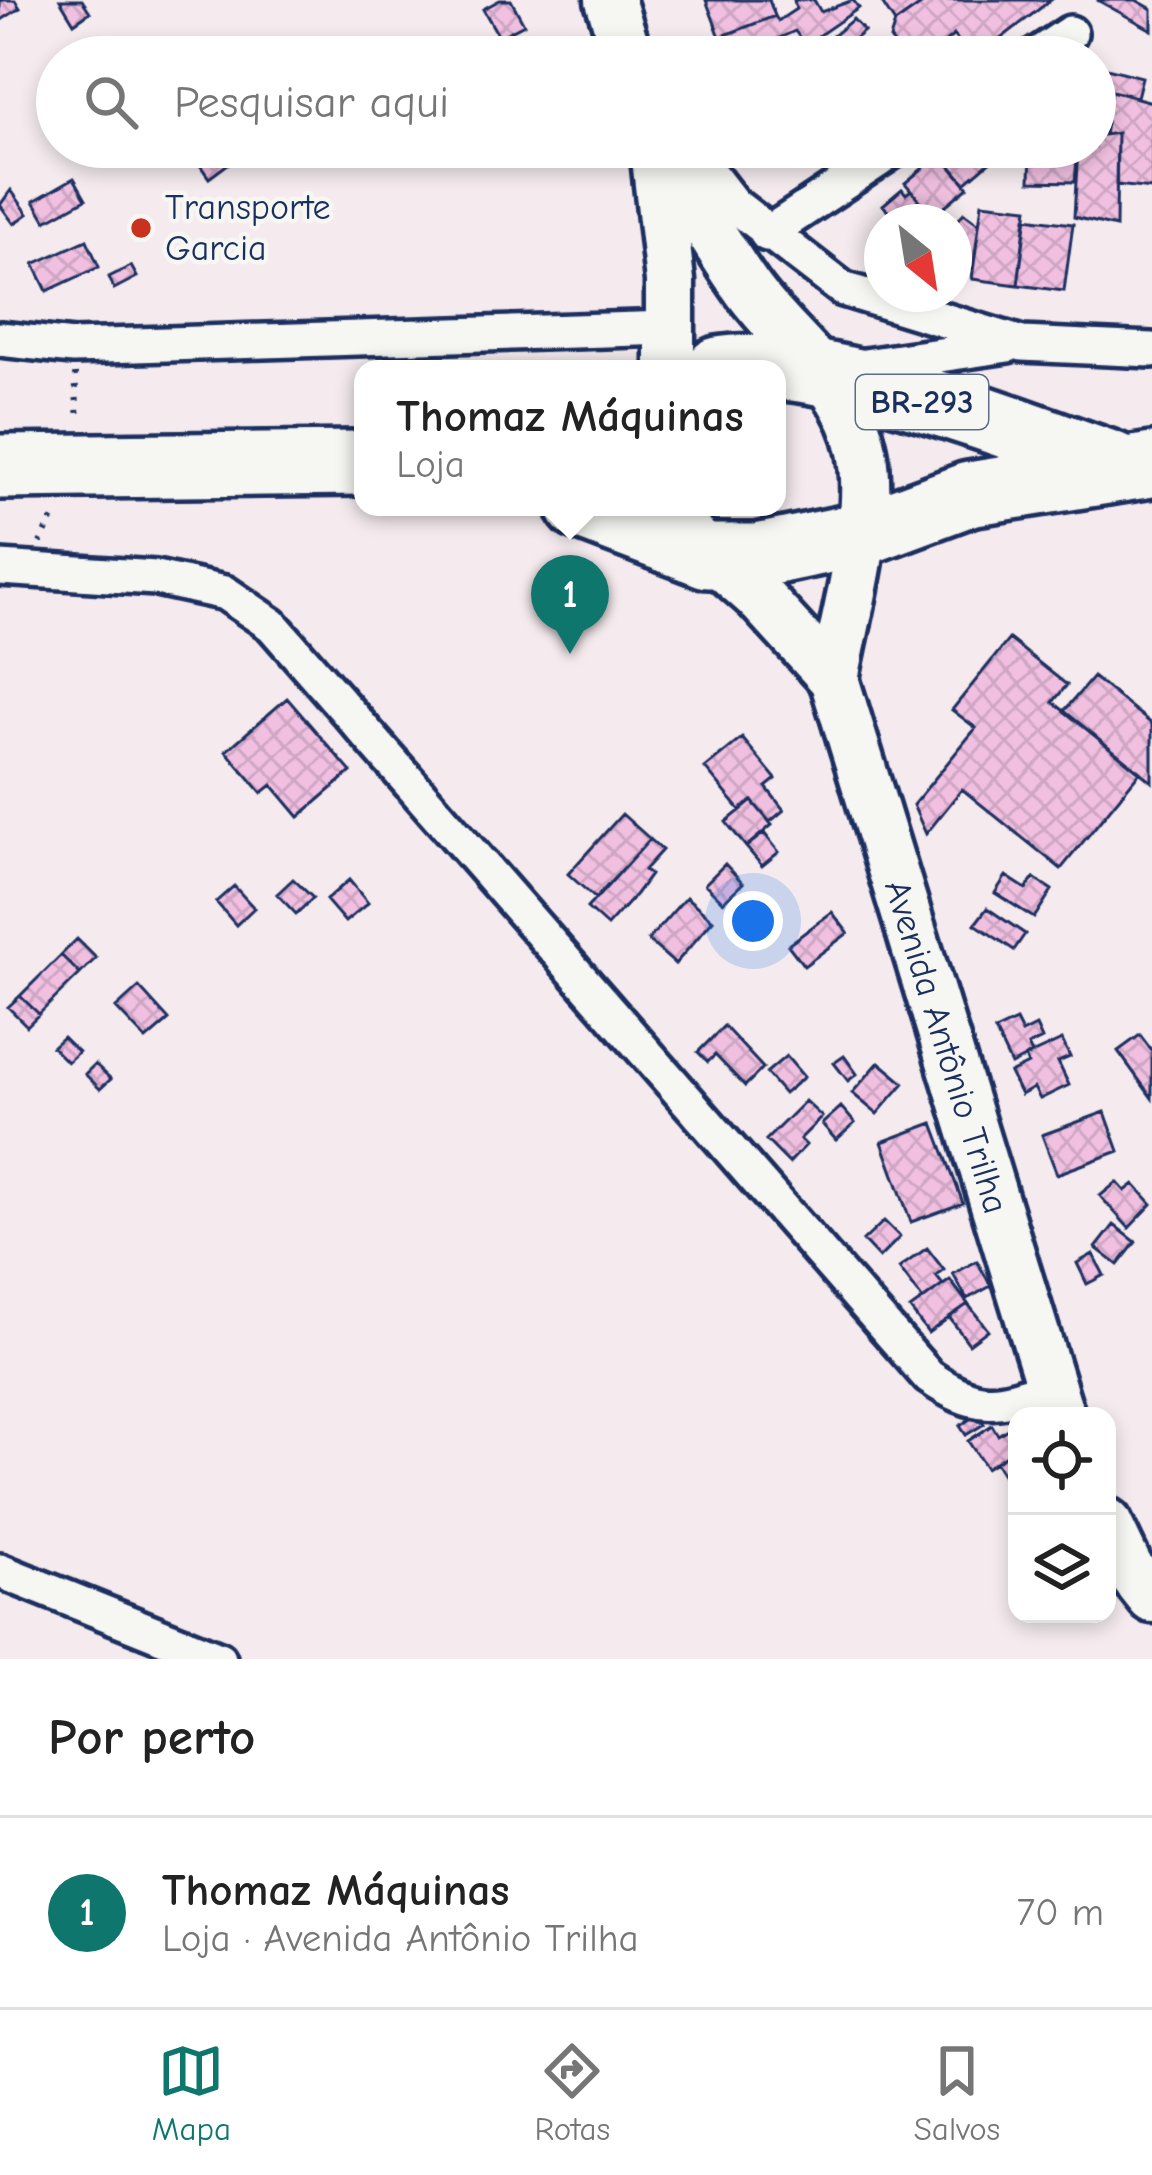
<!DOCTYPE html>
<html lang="pt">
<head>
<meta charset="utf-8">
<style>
	body { margin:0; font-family:"Comic Neue",sans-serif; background:#f6f6f6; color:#222 }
	.controls { position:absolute; right:36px; bottom:36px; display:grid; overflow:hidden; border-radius:24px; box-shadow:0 6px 18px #0003 }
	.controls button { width:108px; height:108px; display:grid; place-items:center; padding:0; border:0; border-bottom:3px solid #e0e0e0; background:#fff; color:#222; font:60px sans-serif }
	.compass { position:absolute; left:864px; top:204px; width:108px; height:108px; border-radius:50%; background:#fff; box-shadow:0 6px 18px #0003; rotate:150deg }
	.you { position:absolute; left:753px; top:921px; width:42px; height:42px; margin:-30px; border:9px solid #fff; border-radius:50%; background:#1a73e8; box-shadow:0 0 0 18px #1a73e833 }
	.badge { display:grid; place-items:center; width:78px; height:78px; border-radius:50%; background:#0f766e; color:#fff; font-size:39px; font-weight:700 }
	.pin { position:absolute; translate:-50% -99px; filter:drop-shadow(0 3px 6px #0008) }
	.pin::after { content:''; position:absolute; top:63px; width:42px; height:36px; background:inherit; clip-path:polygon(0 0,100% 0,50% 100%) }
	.popup { position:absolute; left:354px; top:360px; width:432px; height:156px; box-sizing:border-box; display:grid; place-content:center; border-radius:24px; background:#fff; filter:drop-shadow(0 3px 9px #0005); font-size:39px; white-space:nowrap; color:#767676 }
	.popup b { font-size:45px; color:#222 }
	.popup::after { content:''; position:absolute; left:50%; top:100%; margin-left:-24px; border:24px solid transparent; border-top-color:#fff }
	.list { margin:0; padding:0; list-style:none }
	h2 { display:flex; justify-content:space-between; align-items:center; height:156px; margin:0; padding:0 48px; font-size:51px }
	h2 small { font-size:39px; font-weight:400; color:#767676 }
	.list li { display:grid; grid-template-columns:78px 1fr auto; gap:36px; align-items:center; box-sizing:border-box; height:192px; padding:0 48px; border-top:3px solid #e0e0e0 }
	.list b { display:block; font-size:45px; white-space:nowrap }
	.list p { margin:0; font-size:39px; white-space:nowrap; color:#767676 }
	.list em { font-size:39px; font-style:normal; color:#767676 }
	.icon { flex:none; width:66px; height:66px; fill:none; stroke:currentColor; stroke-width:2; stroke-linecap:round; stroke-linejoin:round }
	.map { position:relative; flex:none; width:1152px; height:1659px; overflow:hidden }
	.search { position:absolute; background:#fff; box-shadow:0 6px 18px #0003; left:36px; right:36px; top:36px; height:132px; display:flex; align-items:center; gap:30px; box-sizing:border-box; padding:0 42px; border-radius:66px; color:#767676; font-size:45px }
	.sheet { height:348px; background:#fff }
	nav { display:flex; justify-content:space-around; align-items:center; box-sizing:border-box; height:168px; border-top:3px solid #e0e0e0; background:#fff; font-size:33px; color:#767676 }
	nav a { display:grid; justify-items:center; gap:6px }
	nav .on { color:#0f766e }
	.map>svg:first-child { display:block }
	.building { fill:url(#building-cross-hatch); stroke:#1b2f5e; stroke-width:3 }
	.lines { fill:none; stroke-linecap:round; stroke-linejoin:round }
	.street-casing { stroke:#1b2f5e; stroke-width:42 }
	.secondary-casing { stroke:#1b2f5e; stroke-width:57 }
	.highway-casing { stroke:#1b2f5e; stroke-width:72 }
	.path { stroke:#1b2f5e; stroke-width:6; stroke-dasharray:3 9; stroke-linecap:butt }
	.street { stroke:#f6f6f2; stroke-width:33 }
	.secondary { stroke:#f6f6f2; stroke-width:48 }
	.highway { stroke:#f6f6f2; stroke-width:63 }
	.poi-dot { fill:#c8321e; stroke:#f6f6f2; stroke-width:4.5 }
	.labels { text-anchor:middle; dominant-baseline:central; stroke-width:9; stroke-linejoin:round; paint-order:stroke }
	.shield { fill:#f6f6f2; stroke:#5d6b8a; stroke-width:3 }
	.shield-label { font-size:33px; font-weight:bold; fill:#1b2f5e }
	.poi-label { font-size:36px; fill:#1b2f5e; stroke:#f6f6f2; text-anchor:start }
	.street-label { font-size:36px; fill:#1b2f5e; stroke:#f6f6f2 }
</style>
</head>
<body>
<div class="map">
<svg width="1152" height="1659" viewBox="0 0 1152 1659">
	<defs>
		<pattern id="building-cross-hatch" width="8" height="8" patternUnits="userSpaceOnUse" patternTransform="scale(3)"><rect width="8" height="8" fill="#f1c0e0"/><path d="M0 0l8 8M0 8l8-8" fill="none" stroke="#cea5c3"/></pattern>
	</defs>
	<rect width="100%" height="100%" fill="#f5ebee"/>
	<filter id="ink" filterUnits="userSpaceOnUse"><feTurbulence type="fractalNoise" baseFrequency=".00833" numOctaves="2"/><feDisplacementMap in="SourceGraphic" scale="24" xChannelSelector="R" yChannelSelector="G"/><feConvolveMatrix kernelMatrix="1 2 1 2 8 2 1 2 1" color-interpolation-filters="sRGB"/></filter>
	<g filter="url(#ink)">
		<path class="building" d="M0 0H15L20 8 0 21Z
			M60 0H82L90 12 74 23Z
			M500 0H511L524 24 499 37 483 9Z
			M706 0H769L775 16 720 37Z
			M794 0H814L821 12 853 0 859 8 805 45 795 31 775 40 780 57H729L720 37 775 16 778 21 796 9Z
			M880 0H928L895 23Z
			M928 0H1051L977 57H970L954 35 927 57H904L890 39 895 23Z
			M1097 0H1136L1152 9V30Z
			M853 19 864 31 847 45 853 53 848 57H807Z
			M1095 65 1142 77 1137 97 1095 87Z
			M1095 87 1111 91 1104 135 1117 133 1116 227 1074 217 1078 147H1095Z
			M1111 91 1152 102V189L1116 185 1117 133 1104 135Z
			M198 147H222L232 161 209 178 191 152Z
			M953 147H993L999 154 965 183 949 164 957 158 949 150Z
			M1031 147H1078L1075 182 1030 181Z
			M940 154 968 187 933 216 905 183Z
			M74 178 86 199 46 221 34 201Z
			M902 189 906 194 911 190 938 222H897L883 205Z
			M11 190 28 214 14 224 0 205Z
			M982 203 1028 208 1018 285 972 279Z
			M964 213 979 224 973 269 954 267V223Z
			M1026 218 1073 224 1064 291 1018 285Z
			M87 240 99 267 47 291 34 264Z
			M131 266 137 277 114 289 109 277Z
			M1009 639 1067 685 1053 702 1140 772 1061 869 962 789 926 834 913 805 976 728 952 710Z
			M1093 677 1152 724V782L1064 711Z
			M287 698 351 772 299 817 272 785 262 793 226 751Z
			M742 738 776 779 766 787 784 810 770 822 752 801 740 810 705 768Z
			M752 801 772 825 746 847 726 822Z
			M622 814 650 839 596 899 568 874Z
			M764 833 779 852 762 866 746 847Z
			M650 839 662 850 644 870 650 875 636 894 607 926 587 908Z
			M725 864 743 883 723 902 705 884Z
			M1006 876 1026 889 1034 878 1052 890 1034 918 995 893Z
			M293 879 313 898 296 914 277 894Z
			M349 880 368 903 345 922 326 900Z
			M234 886 254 908 236 925 216 902Z
			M686 897 713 920 675 964 648 940Z
			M987 908 1025 934 1014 950 975 924Z
			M832 912 848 933 804 966 788 945Z
			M77 939 96 958 80 974 61 955Z
			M61 955 80 974 39 1014 20 996Z
			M139 987 169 1020 146 1040 116 1008Z
			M20 996 39 1014 27 1026 8 1007Z
			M1016 1021 1022 1033 1036 1026 1042 1039 1028 1046 1032 1054 1011 1065 995 1031Z
			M724 1026 763 1068 745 1086 715 1055 708 1062 698 1052Z
			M1140 1035 1152 1051V1098L1118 1051Z
			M63 1037 78 1052 67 1062 52 1047Z
			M1062 1040 1070 1057 1058 1062 1069 1085 1040 1099 1034 1088 1021 1095 1010 1073 1028 1064 1025 1057Z
			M786 1056 804 1077 784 1094 766 1073Z
			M844 1056 857 1074 848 1081 834 1063Z
			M879 1062 904 1083 877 1114 852 1093Z
			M95 1064 111 1079 100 1089 85 1074Z
			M805 1101 822 1117 800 1139 806 1145 789 1163 766 1140Z
			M841 1107 855 1123 836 1140 822 1124Z
			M1105 1112 1119 1151 1057 1174 1042 1135Z
			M933 1123 963 1203 911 1222 882 1142Z
			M1117 1182 1125 1191 1134 1184 1152 1204 1129 1228 1100 1196Z
			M884 1221 900 1237 879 1258 863 1241Z
			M1114 1225 1136 1242 1118 1265 1096 1248Z
			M927 1248 944 1270 936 1276 943 1285 923 1300 899 1268Z
			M1093 1254 1104 1275 1087 1284 1077 1263Z
			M977 1261 991 1286 967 1299 953 1274Z
			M950 1280 968 1304 928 1333 910 1309Z
			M968 1304 988 1330 969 1344 949 1317Z
			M977 1414 984 1424 966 1435 960 1426Z
			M1015 1424 1017 1448 986 1468 968 1441 992 1425 998 1435Z
			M1017 1448V1471L1006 1479 995 1462Z"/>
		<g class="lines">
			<g class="street-casing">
				<path id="street" d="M1034 57 1070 33
					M689 147 733 204 843 289 1022 344 1152 350
					M767 234 898 147
					M0 339 73 347 670 328
					M851 368 1008 345
					M0 568 156 578 225 593 272 625 929 1377C976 1409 996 1407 1048 1386
					M0 1571 219 1659"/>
			</g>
			<g class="secondary-casing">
				<g id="secondary">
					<path d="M610 0 628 57"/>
					<path d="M660 147C688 194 715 243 747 288 786 343 848 380 862 451 875 517 846 612 834 679"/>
					<path d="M656 158 670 281V369"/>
					<path id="s1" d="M669 507 681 528 759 597 834 679 1060 1416"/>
					<path d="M1107 1523 1129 1569 1152 1598"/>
				</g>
			</g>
			<g class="highway-casing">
				<path id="highway" d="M718 369C821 351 1011 429 1113 464
					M0 467 363 463
					M579 507 708 556H757L859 535 969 494 1152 465"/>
			</g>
			<path class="path" d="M75 374 78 421
				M40 543 56 512"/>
			<use href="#street" class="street"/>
			<use href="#secondary" class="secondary"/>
			<use href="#highway" class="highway"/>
		</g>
	</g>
	<circle class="poi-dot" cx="141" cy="228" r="12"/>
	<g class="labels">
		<rect class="shield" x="856" y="375" width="132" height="54" rx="9"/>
		<g class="shield-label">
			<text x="922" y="402">BR-293</text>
		</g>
		<g class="poi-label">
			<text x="165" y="207">Transporte<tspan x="165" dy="41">Garcia</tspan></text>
		</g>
		<g class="street-label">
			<text stroke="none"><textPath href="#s1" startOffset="624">Avenida Antônio Trilha</textPath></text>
		</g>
	</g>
</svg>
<div class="controls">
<button><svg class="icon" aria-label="locate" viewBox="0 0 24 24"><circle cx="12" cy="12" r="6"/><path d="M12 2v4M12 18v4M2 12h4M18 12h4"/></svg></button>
<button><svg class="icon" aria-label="layers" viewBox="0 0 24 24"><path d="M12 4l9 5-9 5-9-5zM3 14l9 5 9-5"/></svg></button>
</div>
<svg class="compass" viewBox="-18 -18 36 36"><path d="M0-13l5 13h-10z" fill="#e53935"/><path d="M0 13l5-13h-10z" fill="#767676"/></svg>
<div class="you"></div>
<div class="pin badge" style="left:570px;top:654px">1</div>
<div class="popup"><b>Thomaz Máquinas</b>Loja</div>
<div class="search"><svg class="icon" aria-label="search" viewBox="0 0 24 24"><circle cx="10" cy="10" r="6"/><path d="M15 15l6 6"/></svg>Pesquisar aqui</div>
</div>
<section class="sheet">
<h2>Por perto<small></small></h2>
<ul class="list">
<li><span class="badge">1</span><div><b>Thomaz Máquinas</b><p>Loja · Avenida Antônio Trilha</p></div><em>70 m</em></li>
</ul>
</section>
<nav>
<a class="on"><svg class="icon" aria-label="map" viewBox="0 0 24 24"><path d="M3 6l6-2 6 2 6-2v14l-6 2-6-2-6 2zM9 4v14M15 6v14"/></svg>Mapa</a>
<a><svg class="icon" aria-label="directions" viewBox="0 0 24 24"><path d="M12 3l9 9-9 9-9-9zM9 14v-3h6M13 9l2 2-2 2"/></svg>Rotas</a>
<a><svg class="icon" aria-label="saved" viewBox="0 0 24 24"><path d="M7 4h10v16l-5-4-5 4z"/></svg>Salvos</a>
</nav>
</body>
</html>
